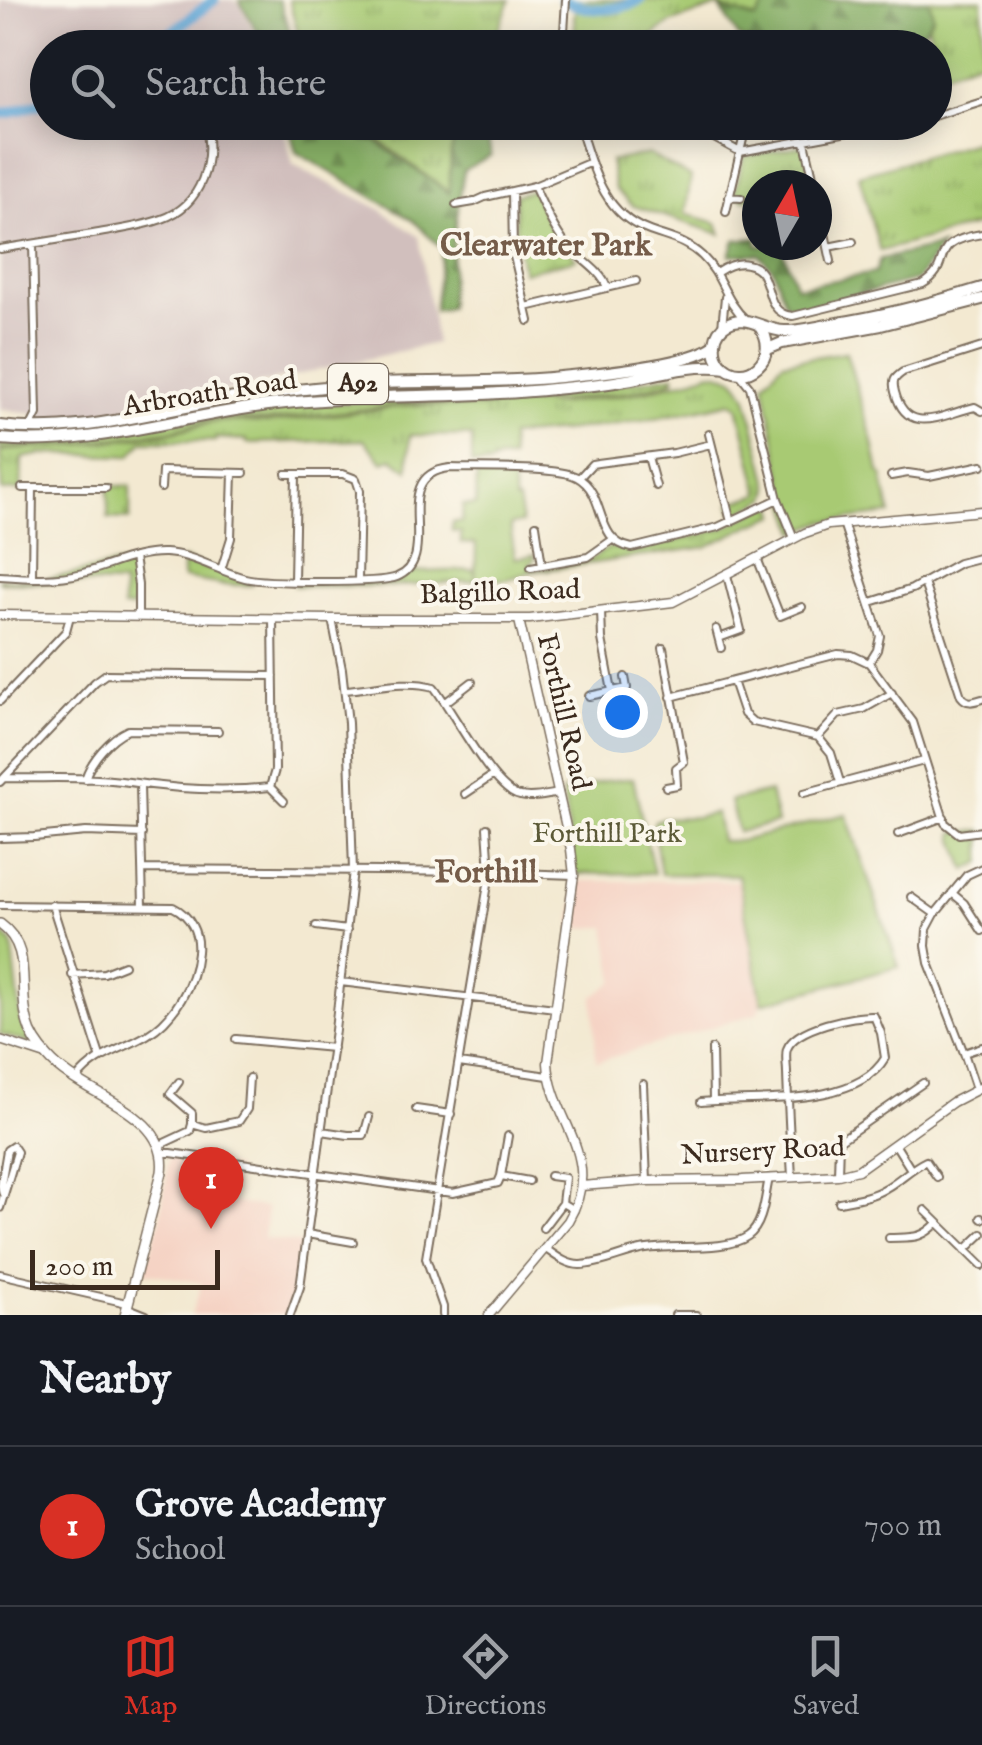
<!DOCTYPE html>
<html lang="en">
<head>
<meta charset="utf-8">
<style>
	body { margin:0; font-family:"IM FELL English",serif; background:#20242c; color:#f1f3f6 }
	.compass { position:absolute; left:742px; top:170px; width:90px; height:90px; border-radius:50%; background:#171b24; box-shadow:0 5px 25px #0003; rotate:9deg }
	.scale { position:absolute; left:30px; bottom:25px; width:190px; box-sizing:border-box; padding-left:10px; border:5px solid #3b2a1e; border-top:0; font-size:28px; line-height:35px; white-space:nowrap; color:#3b2a1e; -webkit-text-stroke:8px #fbf7ec; paint-order:stroke }
	.you { position:absolute; left:622px; top:712px; width:35px; height:35px; margin:-25px; border:8px solid #fff; border-radius:50%; background:#1a73e8; box-shadow:0 0 0 15px #1a73e833 }
	.badge { display:grid; place-items:center; width:65px; height:65px; border-radius:50%; background:#d93025; color:#fff; font-size:32px; font-weight:700 }
	.pin { position:absolute; translate:-50% -82px; filter:drop-shadow(0 2px 5px #0008) }
	.pin::after { content:''; position:absolute; top:52px; width:35px; height:30px; background:inherit; clip-path:polygon(0 0,100% 0,50% 100%) }
	.list { margin:0; padding:0; list-style:none }
	h2 { display:flex; justify-content:space-between; align-items:center; height:130px; margin:0; padding:0 40px; font-size:42px }
	h2 small { font-size:32px; font-weight:400; color:#9ea1a6 }
	.list li { display:grid; grid-template-columns:65px 1fr auto; gap:30px; align-items:center; box-sizing:border-box; height:160px; padding:0 40px; border-top:2px solid #363941 }
	.list b { display:block; font-size:38px; white-space:nowrap }
	.list p { margin:0; font-size:32px; white-space:nowrap; color:#9ea1a6 }
	.list em { font-size:32px; font-style:normal; color:#9ea1a6 }
	.icon { flex:none; width:55px; height:55px; fill:none; stroke:currentColor; stroke-width:2; stroke-linecap:round; stroke-linejoin:round }
	.map { position:relative; flex:none; width:982px; height:1315px; overflow:hidden }
	.search { position:absolute; background:#171b24; box-shadow:0 5px 25px #0003; left:30px; right:30px; top:30px; height:110px; display:flex; align-items:center; gap:25px; box-sizing:border-box; padding:0 35px; border-radius:55px; color:#9ea1a6; font-size:38px }
	.sheet { height:290px; background:#171b24 }
	nav { display:flex; justify-content:space-around; align-items:center; box-sizing:border-box; height:140px; border-top:2px solid #363941; background:#171b24; font-size:28px; color:#9ea1a6 }
	nav a { display:grid; justify-items:center; gap:5px }
	nav .on { color:#d93025 }
	.map>svg:first-child { display:block }
	.built { fill:#f5d2c3 }
	.industrial { fill:#d1bfbd }
	.grass { fill:url(#grass-tufts); stroke:#727a48; stroke-width:2.5 }
	.forest { fill:url(#forest-firs); stroke:#606c42; stroke-width:2.5 }
	.green { fill:#a8ca73; stroke:#727a48; stroke-width:2.5 }
	.lines { fill:none; stroke-linecap:round; stroke-linejoin:round }
	.river { stroke:#5fa5d5; stroke-width:11 }
	.minor-casing { stroke:#7b6d5d; stroke-width:10 }
	.tertiary-casing { stroke:#7b6d5d; stroke-width:11 }
	.secondary-casing { stroke:#7b6d5d; stroke-width:12 }
	.primary-casing { stroke:#7b6d5d; stroke-width:14 }
	.minor { stroke:#fff; stroke-width:6 }
	.tertiary { stroke:#fff; stroke-width:8 }
	.secondary { stroke:#fff; stroke-width:9 }
	.primary { stroke:#fff; stroke-width:10 }
	.labels { text-anchor:middle; dominant-baseline:central; stroke-width:8; stroke-linejoin:round; paint-order:stroke }
	.shield { fill:#fbf7ec; stroke:#75685c; stroke-width:2.5 }
	.shield-label { font-size:25px; font-weight:bold; fill:#3b2a1e }
	.street-label { font-size:28px; fill:#3b2a1e; stroke:#fbf7ec }
	.park-label { font-size:28px; fill:#5c5a38; stroke:#fbf7ec }
	.quarter-label { font-size:32px; font-weight:bold; fill:#755c49; stroke:#fbf7ec }
</style>
</head>
<body>
<div class="map">
<svg width="982" height="1315" viewBox="0 0 982 1315">
	<defs>
		<pattern id="grass-tufts" width="24" height="20" patternUnits="userSpaceOnUse" patternTransform="scale(2.5)"><rect width="24" height="20" fill="#a8ca73"/><path d="M3 7l-1-3M5 7V3M7 7l1-3M15 17l-1-3M17 17v-4M19 17l1-3" fill="none" stroke="#8aa45e"/></pattern>
		<pattern id="forest-firs" width="22" height="20" patternUnits="userSpaceOnUse" patternTransform="scale(2.5)"><rect width="22" height="20" fill="#86ae65"/><path d="M5 1l3.5 6h-7zM16 11l3.5 6h-7z" fill="#6f8e53"/></pattern>
	</defs>
	<rect width="100%" height="100%" fill="#fbf7ec"/>
	<filter id="ink" filterUnits="userSpaceOnUse"><feTurbulence type="fractalNoise" baseFrequency=".01" numOctaves="2"/><feDisplacementMap in="SourceGraphic" scale="20" xChannelSelector="R" yChannelSelector="G"/><feConvolveMatrix kernelMatrix="1 2 1 2 8 2 1 2 1" color-interpolation-filters="sRGB"/></filter>
	<filter id="wash" filterUnits="userSpaceOnUse"><feTurbulence type="fractalNoise" baseFrequency=".0048" numOctaves="4" result="noise"/><feDisplacementMap in="SourceGraphic" scale="40" xChannelSelector="R" yChannelSelector="G"/><feGaussianBlur stdDeviation="2.25" result="paint"/><feColorMatrix in="noise" values="0 0 0 0 0 0 0 0 0 0 0 0 0 0 0 0 0 1.4 0 .05"/><feComposite in="paint" operator="in"/></filter>
	<g filter="url(#wash)">
		<rect width="100%" height="100%" fill="#f3e9d1"/>
		<path class="built" d="M577 881H738L762 1003 758 1013 596 1062 593 997 615 981 606 927 571 928Z
			M169 1157 236 1168 231 1202 267 1208 264 1238 302 1244 298 1287 285 1315H191L202 1283 144 1272 160 1220Z"/>
		<path class="industrial" d="M0 0H234L240 5 262 47 48 48V122L282 123 293 165 380 209 419 237 436 343 129 414 95 420 57 424 40 422 31 413 0 409Z"/>
		<path class="grass" d="M289 0H510L492 47 302 48Z
			M577 0H776L764 30 719 6 670 23 636 48 577 47 574 18Z
			M929 0H982V59L939 74 928 24 933 16Z
			M355 123H468L451 194Z
			M982 140V224L880 251 859 175Z
			M800 146 804 147 812 185H757V197L743 200 735 192 744 156Z
			M648 154 691 177 685 214 717 223 721 234 633 206 615 189 610 161Z
			M533 190 548 223 576 259 523 272 516 238 515 195Z
			M711 372C734 375 737 378 747 397L770 489 767 498 737 514 734 513 731 503 760 494 738 406 731 402C658 420 585 430 510 436L511 459H498L488 465 472 464V436L410 435 408 470 392 458 383 462 364 440 247 443V440L216 438 215 441H143L130 456 43 454 22 458 21 490 2 491 0 452 7 450 72 446 168 433 219 421 268 423 414 405 481 408 512 402 560 404 635 393 689 380Z
			M674 375V380L635 391 562 401 528 399 481 405 414 403 268 421 219 418 168 431 88 442 0 449V443L17 444 289 405 550 396Z
			M108 486H130V519L108 518Z
			M767 506 775 507 777 515 753 524 706 547 531 572V570L589 560 610 547 638 551 724 528Z
			M183 559 252 583V585H222L183 578Z
			M120 564 129 566C135 578 134 593 134 606L131 608H123V584L0 582V579L43 580Z
			M475 570V581L397 586H294V583H390L403 578 412 572Z"/>
		<path class="forest" d="M239 0H279L295 47H266Z
			M769 0H929L933 16 918 39 901 44 902 47H771L739 38 720 8 756 19Z
			M288 123H350L449 193 451 152 460 123H485L491 155 464 170 453 244 449 308 434 311 442 249 414 221 296 152Z
			M757 238V245L781 247 797 287 875 273 880 259 941 246 917 280 799 309 785 303 773 269 759 254 730 255 735 240Z"/>
		<path class="green" d="M846 352 872 438 879 472 884 477 883 482 891 514 822 522 797 532 786 496 764 383 783 362Z
			M477 473 511 474 515 501H518L522 523 510 525 515 558 536 555 533 562 530 563 531 572 508 579 475 581 476 544 461 543V532L452 531V522H462L463 505H476Z
			M633 778 654 873 575 874 563 792 605 781Z
			M770 792 777 823 738 832 730 801Z
			M716 813 721 841H740L846 814 899 967 762 1003 738 875 661 874 653 827 655 821 662 818 698 817Z
			M982 830V862L966 870 954 837 955 832Z
			M0 931 12 943 21 1021 31 1042 29 1043 0 1034Z"/>
		<g class="lines">
			<path class="river" d="M563 0C589 12 614 13 640 0
				M151 48 214 0
				M0 113H9L48 101"/>
		</g>
	</g>
	<g filter="url(#ink)">
		<g class="lines">
			<g class="minor-casing">
				<path id="minor" d="M563 48 566 0
					M934 116 982 101
					M578 122C592 164 601 212 647 230 667 238 685 240 702 256 723 276 724 300 746 320
					M685 122 740 152 902 122
					M805 142 815 185
					M534 186C543 205 551 225 564 242 576 257 602 270 607 288
					M512 192 513 252 529 321
					M817 196 831 261
					M729 197 741 198
					M456 205 474 202 485 197 534 186 591 162
					M726 212 747 122
					M752 233 757 232
					M828 247 853 242
					M0 249C31 244 62 239 93 234 115 230 140 227 162 219 202 205 215 160 205 122
					M716 273C725 267 736 261 747 264 771 268 764 297 778 310 784 315 787 315 793 316L923 284C956 264 924 243 982 234
					M526 307 636 281
					M722 327 725 297
					M982 347 903 372C894 378 892 381 895 392 907 438 943 414 975 407L982 411
					M738 372 750 387 778 499 794 538
					M30 428 37 414 33 244
					M709 434 731 522
					M648 457 656 486
					M286 474H343L356 479 360 491 358 580
					M891 476 908 473 929 476 982 465
					M579 478 592 464 598 463 674 453 711 444
					M22 488H106
					M161 488 162 471 244 473
					M843 523 880 636 877 650 869 663
					M536 525 542 565
					M134 557 138 585V617
					M757 558 780 616 802 607
					M531 567 588 557 612 540
					M221 570 231 538 233 473
					M0 576C28 578 56 580 83 573 110 566 137 552 165 553 192 554 218 571 245 578 263 583 381 584 397 577 444 558 385 475 450 468 477 469 556 466 577 477 608 494 593 541 632 548L718 527 778 499
					M32 578 33 488
					M294 581 296 474
					M924 583 961 696C967 704 973 702 982 699
					M871 602 912 589 959 563 982 557
					M601 611 602 639 612 691
					M716 629 721 648
					M719 638 741 630 727 575
					M663 648 684 762 676 768 677 785 666 787
					M733 681 744 714 753 722 818 737 831 753 840 782
					M345 690C374 688 405 679 434 687 453 711 494 792 520 796 533 799 547 795 559 793
					M589 696 627 688 625 677
					M671 697 838 654 852 655 869 663 913 722 945 823 959 834 982 831
					M0 701 66 631 70 616
					M446 702 472 682
					M818 737 838 715 864 709 892 693
					M4 778C45 779 88 776 129 782 175 789 223 792 270 787L275 770 273 619
					M85 779C91 760 110 738 128 730L218 731
					M0 782 95 682 106 674 274 676
					M140 785 143 906
					M270 787 284 801
					M804 793 924 761
					M465 794 492 776
					M898 834 944 817
					M0 838 34 837 86 832 142 834
					M144 869 490 872 574 875
					M952 893 964 903 982 931
					M911 897 935 914
					M0 905 173 907C190 915 199 933 197 952 194 984 175 1018 147 1035 120 1051 96 1054 76 1080
					M52 905 100 1056
					M316 926 347 930
					M72 975 104 973 124 965
					M341 982 555 1008
					M236 1039 333 1048
					M712 1049 713 1101
					M964 1053 982 1047
					M459 1063 548 1076
					M643 1084 647 1181
					M976 1089 964 1053 929 963 926 946 927 929 935 914 967 875 982 868
					M701 1102C752 1097 856 1108 885 1058L881 1033 874 1016C854 1015 795 1027 787 1049 785 1055 787 1066 787 1073 788 1107 790 1142 792 1177
					M416 1109 451 1114
					M192 1124 206 1128 239 1121 247 1109 249 1078
					M322 1131 348 1135H364L369 1117
					M815 1144 837 1145
					M895 1144 910 1168
					M160 1145 190 1131 192 1124V1113L170 1094 179 1082
					M163 1153H171L453 1193 498 1183 501 1176 508 1136
					M838 1175 839 1141 923 1083
					M501 1176 529 1181
					M550 1176 565 1178 562 1203 574 1210
					M839 1202C855 1199 872 1197 886 1188 900 1180 911 1168 926 1161L937 1177
					M0 1208 17 1152 13 1146 7 1150 1 1185 3 1194
					M925 1210 982 1266
					M981 1218 982 1219
					M543 1228 562 1203
					M307 1234 353 1242
					M889 1238C911 1237 921 1240 937 1223
					M546 1249C556 1256 567 1265 580 1265 600 1265 622 1254 641 1250 669 1243 724 1253 748 1236 764 1225 765 1195 769 1178
					M965 1250 982 1234
					M0 1274 127 1303
					M126 1307 146 1315
					M290 1315 300 1287 335 1030 353 870 348 723 342 669 332 619
					M443 1315V1307L426 1258 490 872 487 828
					M675 1315H696"/>
			</g>
			<g class="tertiary-casing">
				<path id="tertiary" d="M0 615 332 619H530L673 602 805 533 828 525 982 511
					M0 1040 46 1055
					M581 1186 647 1181 742 1180 838 1175 858 1170 953 1102 982 1087
					M489 1315 568 1221C606 1157 551 1120 548 1063L574 875 571 849 519 620"/>
			</g>
			<g class="secondary-casing">
				<path id="secondary" d="M0 924C34 948 17 989 28 1024 31 1036 40 1048 48 1057 81 1096 170 1111 162 1172L125 1315"/>
			</g>
			<g class="primary-casing">
				<path id="primary" d="M760 327C782 357 745 389 721 364 711 352 713 332 727 324 745 312 766 332 786 331 801 331 817 327 832 324 883 316 933 303 982 288
					M768 349 782 343 881 325 982 299
					M0 426C84 437 166 407 248 396 286 391 324 386 362 384 428 380 494 384 560 377 593 374 691 365 715 345
					M0 439C97 448 191 412 286 403 375 393 464 399 553 389 575 387 598 385 621 381 655 375 692 363 726 368"/>
			</g>
			<use href="#minor" class="minor"/>
			<use href="#tertiary" class="tertiary"/>
			<use href="#secondary" class="secondary"/>
			<use href="#primary" class="primary"/>
		</g>
	</g>
	<g class="labels">
		<rect class="shield" x="328" y="364" width="60" height="40" rx="8"/>
		<g class="shield-label">
			<text x="358" y="384">A92</text>
		</g>
		<g class="street-label">
			<text transform="translate(210 394) rotate(-9)">Arbroath Road</text>
			<text transform="translate(500 593) rotate(-2)">Balgillo Road</text>
			<text transform="translate(563 712) rotate(77)">Forthill Road</text>
			<text transform="translate(763 1152) rotate(-3)">Nursery Road</text>
		</g>
		<g class="park-label">
			<text x="607" y="834">Forthill Park</text>
		</g>
		<g class="quarter-label">
			<text x="546" y="246">Clearwater Park</text>
			<text x="486" y="873">Forthill</text>
		</g>
	</g>
</svg>
<svg class="compass" viewBox="-18 -18 36 36"><path d="M0-13l5 13h-10z" fill="#e53935"/><path d="M0 13l5-13h-10z" fill="#9ea1a6"/></svg>
<div class="scale">200 m</div>
<div class="you"></div>
<div class="pin badge" style="left:211px;top:1229px">1</div>
<div class="search"><svg class="icon" aria-label="search" viewBox="0 0 24 24"><circle cx="10" cy="10" r="6"/><path d="M15 15l6 6"/></svg>Search here</div>
</div>
<section class="sheet">
<h2>Nearby<small></small></h2>
<ul class="list">
<li><span class="badge">1</span><div><b>Grove Academy</b><p>School</p></div><em>700 m</em></li>
</ul>
</section>
<nav>
<a class="on"><svg class="icon" aria-label="map" viewBox="0 0 24 24"><path d="M3 6l6-2 6 2 6-2v14l-6 2-6-2-6 2zM9 4v14M15 6v14"/></svg>Map</a>
<a><svg class="icon" aria-label="directions" viewBox="0 0 24 24"><path d="M12 3l9 9-9 9-9-9zM9 14v-3h6M13 9l2 2-2 2"/></svg>Directions</a>
<a><svg class="icon" aria-label="saved" viewBox="0 0 24 24"><path d="M7 4h10v16l-5-4-5 4z"/></svg>Saved</a>
</nav>
</body>
</html>
